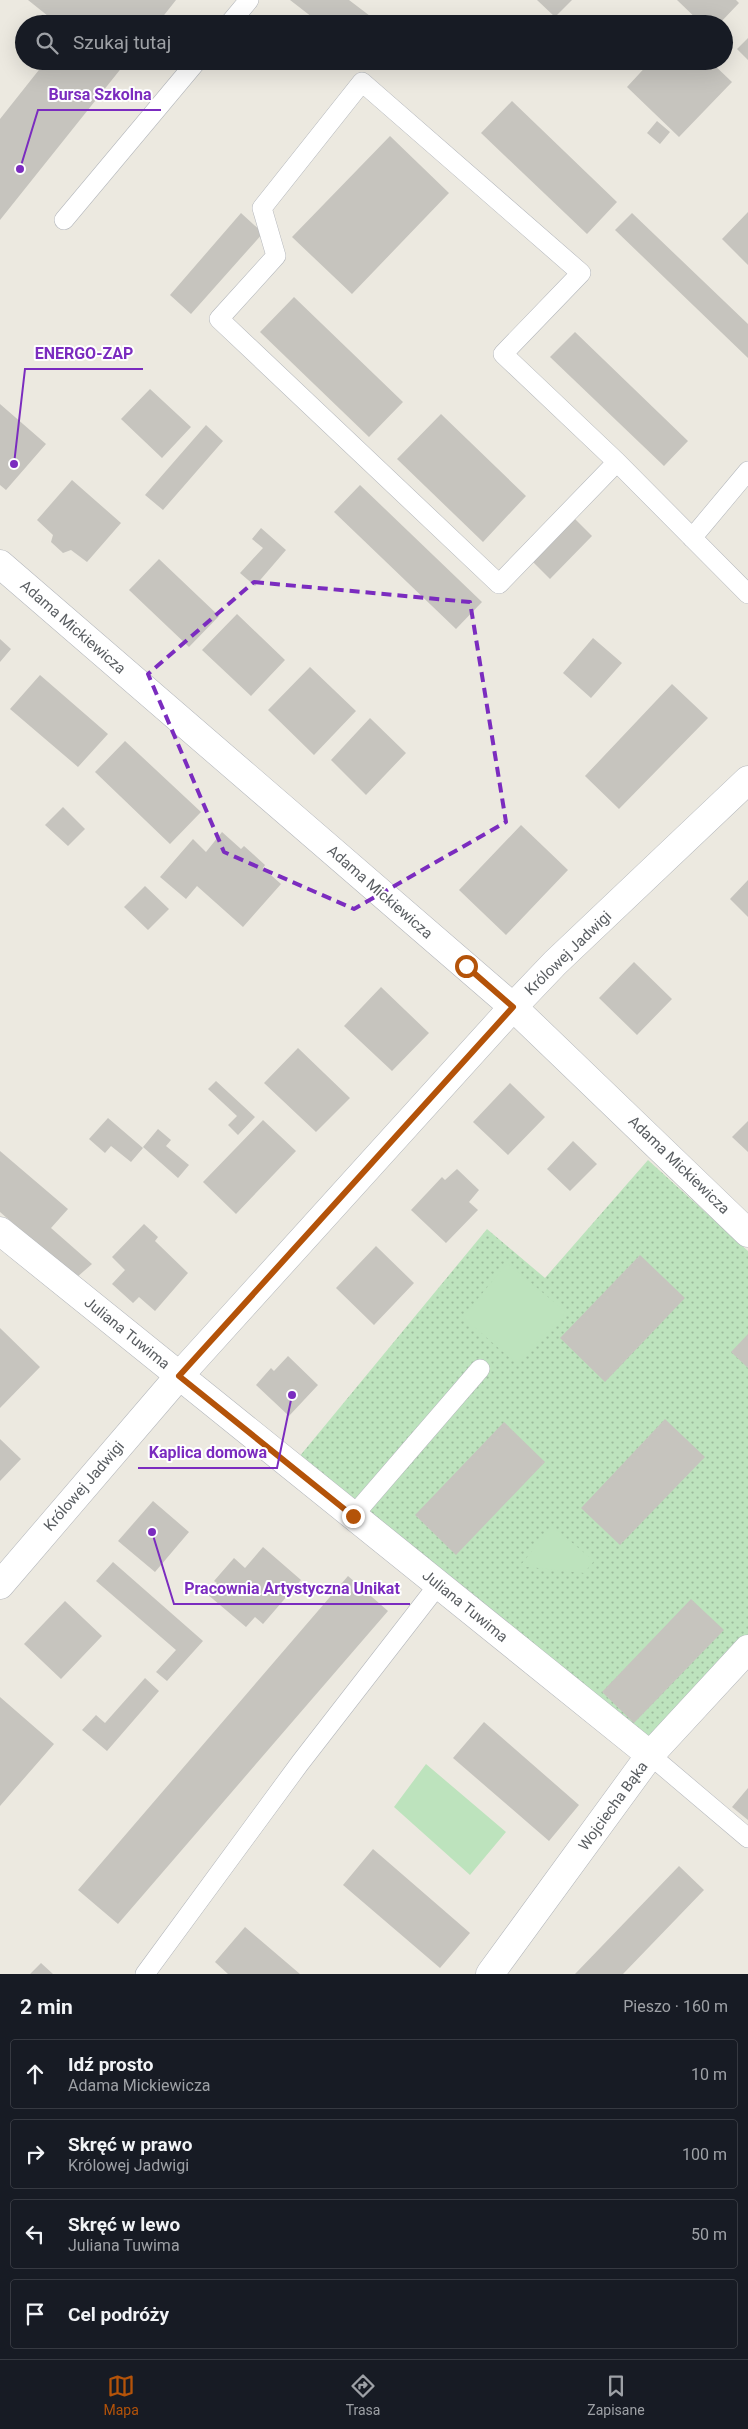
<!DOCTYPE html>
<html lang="pl">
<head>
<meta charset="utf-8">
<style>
	body { margin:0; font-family:Roboto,sans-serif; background:#242831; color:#f1f3f6 }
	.stop { position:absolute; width:15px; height:15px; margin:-11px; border:4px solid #b45309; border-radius:50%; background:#fff }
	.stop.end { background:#b45309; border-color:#fff; box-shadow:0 1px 5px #0008 }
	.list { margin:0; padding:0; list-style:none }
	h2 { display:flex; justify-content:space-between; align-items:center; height:65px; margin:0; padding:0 20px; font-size:21px }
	h2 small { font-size:16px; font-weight:400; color:#9ea1a6 }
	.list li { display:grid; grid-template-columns:32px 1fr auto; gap:15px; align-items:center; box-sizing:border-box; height:70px; margin:0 10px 10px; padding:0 10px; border:1px solid #363941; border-radius:5px }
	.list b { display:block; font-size:19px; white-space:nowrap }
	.list p { margin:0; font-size:16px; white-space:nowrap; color:#9ea1a6 }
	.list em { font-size:16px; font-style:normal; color:#9ea1a6 }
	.icon { flex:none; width:28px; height:28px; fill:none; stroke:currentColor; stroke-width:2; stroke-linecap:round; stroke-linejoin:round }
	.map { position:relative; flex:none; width:748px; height:1974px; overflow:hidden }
	.search { position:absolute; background:#171b24; box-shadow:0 5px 20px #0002; left:15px; right:15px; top:15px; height:55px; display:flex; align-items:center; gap:12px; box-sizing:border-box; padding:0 18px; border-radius:28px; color:#9ea1a6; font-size:19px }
	.sheet { height:385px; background:#171b24 }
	nav { display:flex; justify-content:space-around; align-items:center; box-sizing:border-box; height:70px; border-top:1px solid #363941; background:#171b24; font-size:14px; color:#9ea1a6 }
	nav a { display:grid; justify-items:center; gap:2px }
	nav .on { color:#b45309 }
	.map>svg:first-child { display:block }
	.grass { fill:url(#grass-dots) }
	.park { fill:#bde3bd }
	.building { fill:#c6c4be }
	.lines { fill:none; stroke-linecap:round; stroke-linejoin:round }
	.service-casing { stroke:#b3b6bb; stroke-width:20 }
	.minor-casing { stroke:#b3b6bb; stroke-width:29 }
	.service { stroke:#fff; stroke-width:19 }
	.minor { stroke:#fff; stroke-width:28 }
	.route { stroke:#b45309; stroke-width:6 }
	.marked { fill:none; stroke:#7b2cbf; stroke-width:4; stroke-dasharray:10 6; stroke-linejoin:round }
	.labels { text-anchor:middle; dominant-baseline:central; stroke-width:4; stroke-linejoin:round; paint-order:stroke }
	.street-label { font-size:15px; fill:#595d61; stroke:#fff }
	.leader { fill:none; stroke:#7b2cbf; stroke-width:2 }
	.callout-dot { fill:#7b2cbf; stroke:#fff; stroke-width:2 }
	.callout-label { font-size:16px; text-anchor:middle; font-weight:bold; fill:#7b2cbf; stroke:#fff; stroke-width:4; stroke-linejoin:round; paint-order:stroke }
</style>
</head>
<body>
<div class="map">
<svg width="748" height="1974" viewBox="0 0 748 1974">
	<defs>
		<pattern id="grass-dots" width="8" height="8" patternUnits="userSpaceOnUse" patternTransform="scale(1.25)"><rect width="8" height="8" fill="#bde3bd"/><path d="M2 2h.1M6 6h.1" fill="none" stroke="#9dbb9d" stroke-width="1.8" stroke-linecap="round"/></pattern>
	</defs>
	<rect width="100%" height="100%" fill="#ece9e0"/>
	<path class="grass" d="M648 1160 748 1251V1635L649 1743 299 1457 487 1229 545 1278Z"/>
	<path class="park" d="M507 1263 566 1312 517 1364 463 1317Z
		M552 1526 594 1561 584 1573 520 1566Z
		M426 1764 506 1832 470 1875 394 1807Z"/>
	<path class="building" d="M28 0H176L157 24H58Z
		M290 0H349L374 19 370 24H321Z
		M537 0H572L555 17Z
		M677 0H736L739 3 719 24H702Z
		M748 38V60L737 49Z
		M46 61H127L0 220V119Z
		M651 61H710L732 82 679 137 627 87Z
		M512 101 617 202 587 234 481 133Z
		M657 121 670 132 660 144 647 133Z
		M390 136 449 193 352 294 292 237Z
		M748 212V265L722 239Z
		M241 213 263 233 191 314 170 295Z
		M632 213 748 324V358L615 230Z
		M294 297 403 402 369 437 260 332Z
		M575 332 688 441 664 466 550 357Z
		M150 389 191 427 162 458 121 419Z
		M0 404 46 444 6 490 0 485Z
		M441 414 526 496 483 542 397 459Z
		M206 425 223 441 163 510 145 495Z
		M72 480 121 523 87 562 71 550 63 553 51 542 53 535 37 520Z
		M360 485 482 602 456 629 334 512Z
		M574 518 592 536 550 579 532 561Z
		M261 528 286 550 255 586 240 573 263 548 252 539Z
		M159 559 219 616 189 647 129 590Z
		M237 614 285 660 251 696 202 650Z
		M593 638 622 663 591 698 563 673Z
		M0 639 11 649 0 662Z
		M310 667 356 711 314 755 268 710Z
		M40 675 108 734 78 767 10 709Z
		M672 684 708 718 619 809 585 776Z
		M370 718 406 753 366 795 331 760Z
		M125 741 201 812 170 844 95 772Z
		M63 807 85 829 68 846 45 825Z
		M521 825 568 870 506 935 459 890Z
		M222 832 241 849 244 846 265 865 263 868 281 884 243 927 197 886 186 899 160 877 193 839 206 852Z
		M748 880V917L730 899Z
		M145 886 169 909 148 930 124 907Z
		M634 962 672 999 637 1035 599 998Z
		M381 987 429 1033 392 1071 344 1026Z
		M298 1048 350 1098 316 1132 264 1083Z
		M216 1081 255 1117 238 1135 228 1125 237 1116 208 1089Z
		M510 1083 545 1117 508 1155 473 1122Z
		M108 1118 143 1148 131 1162 111 1146 105 1153 89 1139Z
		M263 1120 296 1151 236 1214 203 1182Z
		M748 1121V1152L732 1137Z
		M158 1129 171 1140 166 1146 189 1165 178 1178 143 1147Z
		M573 1141 597 1164 570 1191 547 1169Z
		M0 1151 68 1209 51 1228 92 1264 76 1278 0 1212Z
		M457 1169 479 1190 469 1202 478 1210 446 1243 411 1210 442 1177 445 1180Z
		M144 1224 158 1237 155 1241 188 1273 155 1311 139 1297 133 1303 112 1284 125 1270 112 1257Z
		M376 1246 414 1283 374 1325 336 1288Z
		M640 1255 685 1298 605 1382 560 1338Z
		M0 1328 40 1367 0 1408Z
		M748 1334V1368L731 1352Z
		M288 1356 318 1385 289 1416 256 1385 271 1368 274 1371Z
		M665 1419 705 1457 620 1545 581 1508Z
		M504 1422 545 1462 456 1555 415 1515Z
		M0 1439 21 1459 0 1481Z
		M153 1501 189 1532 155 1572 118 1541Z
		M263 1547 301 1580 263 1624 255 1617 246 1627 207 1594 217 1583 214 1581 234 1558 245 1568Z
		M113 1562 203 1641 167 1681 156 1672 176 1650 96 1581Z
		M348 1576 388 1611 118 1924 78 1890Z
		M691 1599 724 1630 634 1723 602 1692Z
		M65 1601 102 1636 61 1679 24 1644Z
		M145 1678 159 1691 107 1751 82 1730 96 1715 105 1723Z
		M0 1697 54 1744 0 1806Z
		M484 1722 579 1805 549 1841 453 1758Z
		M748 1788V1820L732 1807Z
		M373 1849 470 1933 440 1968 343 1885Z
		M679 1866 704 1890 623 1974H575Z
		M245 1927 300 1974H228L215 1962Z
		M41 1963 53 1974H30Z"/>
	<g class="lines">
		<g class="service-casing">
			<path id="service" d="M229 24 249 0
				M64 220 197 61
				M617 462 499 584 219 319 276 256 262 208 362 82 581 273 503 354 617 462 748 594
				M692 538 748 471
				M353 1516 480 1369
				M650 1755 748 1838
				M145 1974 300 1763 438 1585"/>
		</g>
		<g class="minor-casing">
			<path id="minor" d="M0 564 513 1007 748 1233
				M0 1231 650 1755
				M0 1585 179 1376 513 1007 555 963 748 780
				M490 1974 650 1755 748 1649"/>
		</g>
		<use href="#service" class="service"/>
		<use href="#minor" class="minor"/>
	</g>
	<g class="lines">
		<path class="route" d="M353 1516 179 1376 513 1007 466 966"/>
	</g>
	<path class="marked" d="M254 582 470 602 506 822 354 909 224 852 148 674Z"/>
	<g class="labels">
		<g class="street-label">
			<text transform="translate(73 627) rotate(41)">Adama Mickiewicza</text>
			<text transform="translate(380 892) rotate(41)">Adama Mickiewicza</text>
			<text transform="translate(568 953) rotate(-44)">Królowej Jadwigi</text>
			<text transform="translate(679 1165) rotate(44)">Adama Mickiewicza</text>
			<text transform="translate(127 1333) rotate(39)">Juliana Tuwima</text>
			<text transform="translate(84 1486) rotate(-49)">Królowej Jadwigi</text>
			<text transform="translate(465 1606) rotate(39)">Juliana Tuwima</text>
			<text transform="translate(613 1806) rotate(-54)">Wojciecha Bąka</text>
		</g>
	</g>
	<path class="leader" d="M20 169L38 110H161M14 464L25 369H143M292 1395L277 1468H138M152 1532L174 1604H410"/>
	<g class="callout-dot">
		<circle cx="20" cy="169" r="5"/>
		<circle cx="14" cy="464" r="5"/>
		<circle cx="292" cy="1395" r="5"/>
		<circle cx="152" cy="1532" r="5"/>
	</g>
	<g class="callout-label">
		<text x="100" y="100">Bursa Szkolna</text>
		<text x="84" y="359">ENERGO-ZAP</text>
		<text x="208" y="1458">Kaplica domowa</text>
		<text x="292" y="1594">Pracownia Artystyczna Unikat</text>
	</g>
</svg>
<div class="stop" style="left:466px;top:966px"></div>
<div class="stop end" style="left:353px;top:1516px"></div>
<div class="search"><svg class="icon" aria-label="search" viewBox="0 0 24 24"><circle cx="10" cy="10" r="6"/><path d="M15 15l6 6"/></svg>Szukaj tutaj</div>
</div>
<section class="sheet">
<h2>2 min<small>Pieszo · 160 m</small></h2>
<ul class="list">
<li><svg class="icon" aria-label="ahead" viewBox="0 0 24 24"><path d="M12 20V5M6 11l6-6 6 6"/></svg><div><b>Idź prosto</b><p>Adama Mickiewicza</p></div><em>10 m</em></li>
<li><svg class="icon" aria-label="right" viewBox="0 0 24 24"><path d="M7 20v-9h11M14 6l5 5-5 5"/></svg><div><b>Skręć w prawo</b><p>Królowej Jadwigi</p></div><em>100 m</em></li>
<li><svg class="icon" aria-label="left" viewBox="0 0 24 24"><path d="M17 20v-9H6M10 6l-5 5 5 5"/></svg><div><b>Skręć w lewo</b><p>Juliana Tuwima</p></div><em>50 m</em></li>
<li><svg class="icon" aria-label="arrive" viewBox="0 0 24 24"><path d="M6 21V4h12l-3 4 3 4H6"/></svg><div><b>Cel podróży</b></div></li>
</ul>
</section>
<nav>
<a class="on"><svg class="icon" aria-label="map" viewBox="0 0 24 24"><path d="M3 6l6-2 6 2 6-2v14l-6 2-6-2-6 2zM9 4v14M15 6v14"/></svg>Mapa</a>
<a><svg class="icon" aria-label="directions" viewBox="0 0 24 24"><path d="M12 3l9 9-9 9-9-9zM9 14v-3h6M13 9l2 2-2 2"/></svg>Trasa</a>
<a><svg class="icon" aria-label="saved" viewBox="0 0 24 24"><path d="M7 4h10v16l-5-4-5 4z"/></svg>Zapisane</a>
</nav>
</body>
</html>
